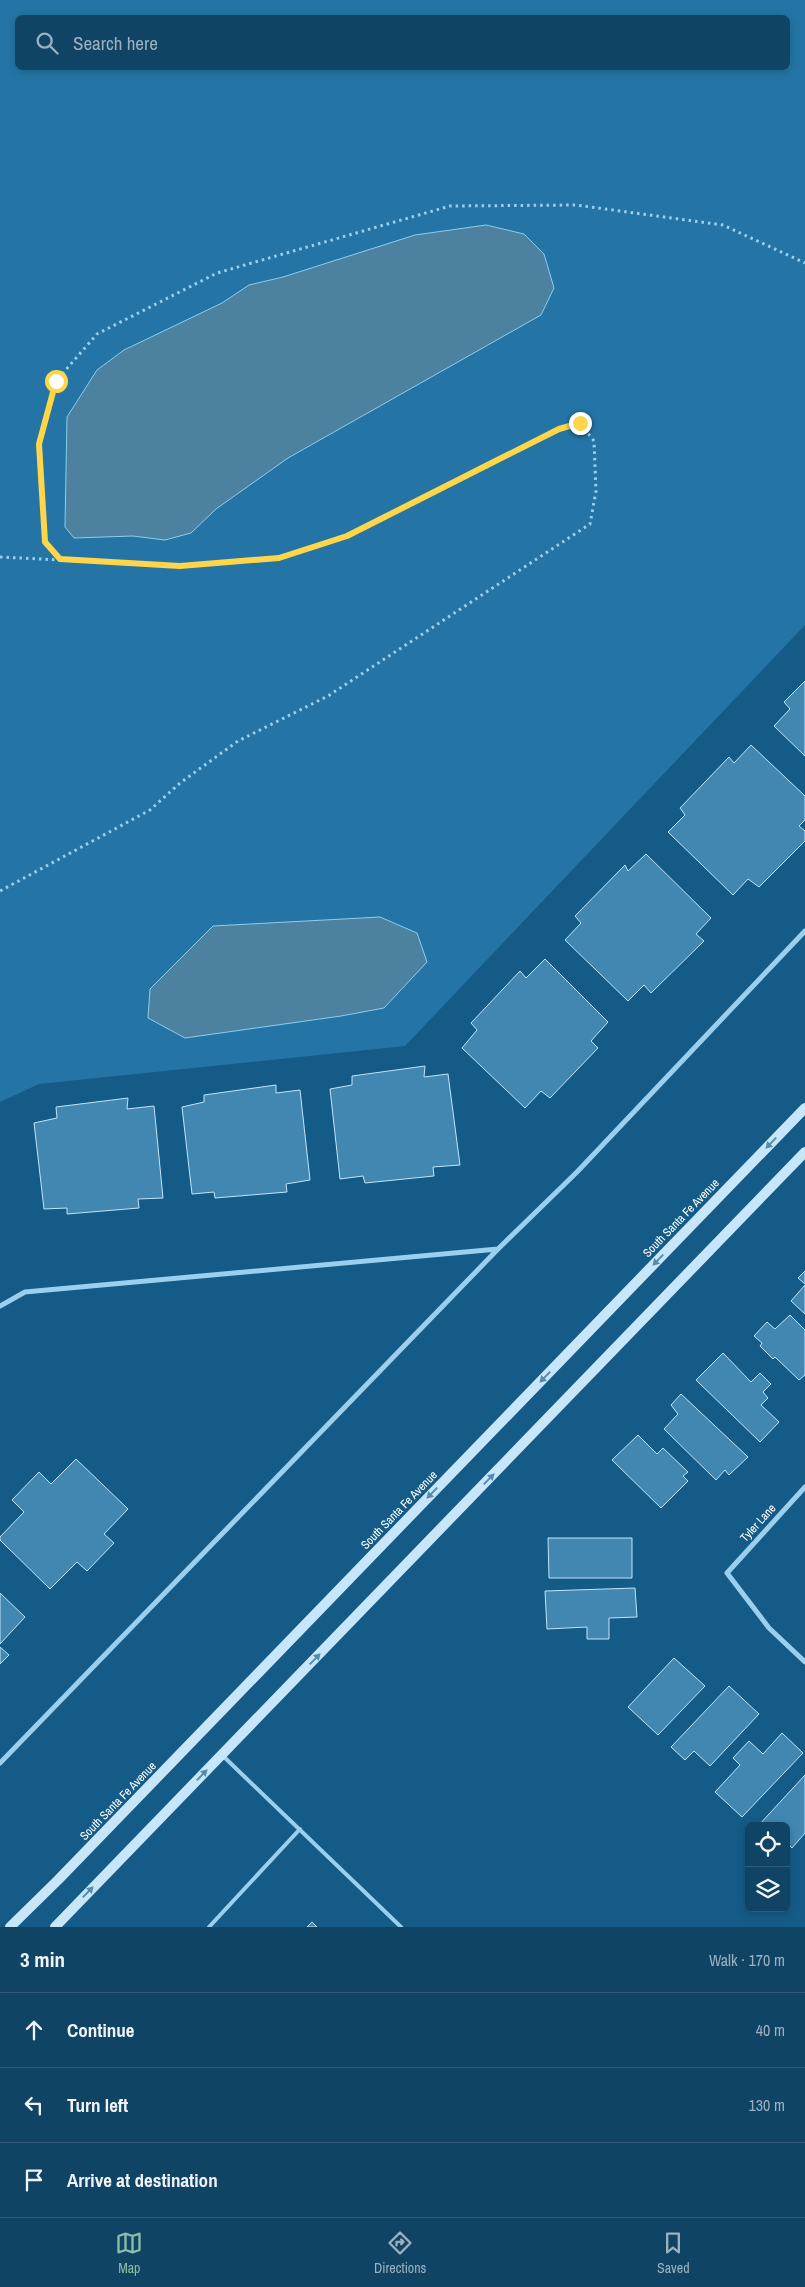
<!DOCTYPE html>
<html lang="en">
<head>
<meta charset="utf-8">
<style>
	body { margin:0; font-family:"Archivo Narrow",sans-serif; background:#1e4e6e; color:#f1f3f6 }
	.controls { position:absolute; right:15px; bottom:15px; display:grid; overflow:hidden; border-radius:8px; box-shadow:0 2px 8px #0003 }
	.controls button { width:45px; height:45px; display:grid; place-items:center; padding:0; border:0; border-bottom:1px solid #305c79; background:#104465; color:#f1f3f6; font:25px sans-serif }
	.stop { position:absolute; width:15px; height:15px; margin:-11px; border:4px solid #ffd54a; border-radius:50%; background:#fff }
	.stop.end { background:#ffd54a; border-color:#fff; box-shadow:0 1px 5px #0008 }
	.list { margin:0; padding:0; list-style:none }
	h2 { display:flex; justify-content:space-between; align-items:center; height:65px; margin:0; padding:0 20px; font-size:21px }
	h2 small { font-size:16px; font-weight:400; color:#9cb0bf }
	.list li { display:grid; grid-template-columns:32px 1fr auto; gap:15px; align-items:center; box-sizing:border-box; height:75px; padding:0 20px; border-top:1px solid #305c79 }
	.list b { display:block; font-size:19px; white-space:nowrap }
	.list em { font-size:16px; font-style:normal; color:#9cb0bf }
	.icon { flex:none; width:28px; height:28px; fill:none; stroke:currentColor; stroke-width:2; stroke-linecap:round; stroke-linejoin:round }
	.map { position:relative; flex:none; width:805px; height:1927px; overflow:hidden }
	.search { position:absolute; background:#104465; box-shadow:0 2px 8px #0003; left:15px; right:15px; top:15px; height:55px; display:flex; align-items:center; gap:12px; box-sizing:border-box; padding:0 18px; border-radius:8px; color:#9cb0bf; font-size:19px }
	.sheet { height:290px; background:#104465 }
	nav { display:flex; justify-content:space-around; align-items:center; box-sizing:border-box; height:70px; border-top:1px solid #305c79; background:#104465; font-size:14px; color:#9cb0bf }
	nav a { display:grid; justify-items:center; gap:2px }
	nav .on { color:#8abfa5 }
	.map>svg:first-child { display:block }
	.green { fill:#2475a5; fill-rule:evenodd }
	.water { fill:#4d81a0; stroke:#8ccdf1 }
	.building { fill:#4287b2; stroke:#c0e5fb }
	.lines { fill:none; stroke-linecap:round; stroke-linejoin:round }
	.path { stroke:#9acfee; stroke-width:3; stroke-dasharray:2.5 4; stroke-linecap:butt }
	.lane { stroke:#9acfee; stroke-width:4 }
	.street { stroke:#9acfee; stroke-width:5 }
	.secondary { stroke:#c8e6fa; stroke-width:10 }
	.oneway { fill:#548caf }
	.route { stroke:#ffd54a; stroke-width:6 }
	.labels { text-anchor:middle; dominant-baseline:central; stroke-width:4; stroke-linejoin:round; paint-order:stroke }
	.street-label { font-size:12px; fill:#fff; stroke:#155b87 }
</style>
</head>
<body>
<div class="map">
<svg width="805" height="1927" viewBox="0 0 805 1927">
	<rect width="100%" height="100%" fill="#155b87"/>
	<path class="green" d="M0 0H805V625L405 1046 39 1084 0 1102ZM18 18H788V68H18Z"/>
	<path class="water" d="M486 225 524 234 544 254 554 288 541 315 288 458 216 509 191 533 165 540 133 536 74 538 65 527 67 417 97 370 124 350 222 303 249 285 283 277 415 235Z
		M380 917 417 933 427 962 384 1008 341 1016 185 1038 148 1018 150 989 213 926Z"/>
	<path class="building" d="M805 681V756L774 726 790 709 784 702Z
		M751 745 805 796V820L799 826 805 831V841L759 887 748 879 733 895 668 832 685 815 680 808 729 757 734 763Z
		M646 854 711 918 696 934 704 941 651 993 644 985 628 1001 565 940 581 923 575 916 625 865 628 871Z
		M545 959 608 1022 591 1041 598 1048 550 1098 541 1091 525 1108 462 1048 477 1030 471 1023 520 971 526 978Z
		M425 1066 424 1077 448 1074 460 1165 433 1167 434 1176 365 1183 363 1176 340 1179 330 1089 352 1085V1076Z
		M276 1085V1093L300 1090 310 1180 286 1184 287 1192 215 1198 214 1192 192 1194 182 1107 204 1102V1095Z
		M128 1098 127 1109 154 1106 163 1198 138 1199 139 1208 67 1214V1208L44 1209 34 1123 57 1118 56 1107Z
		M805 1271V1284L798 1278Z
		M805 1285V1314L791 1301Z
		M790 1315 805 1330V1375L799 1380 775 1357 773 1359 760 1346 762 1343 754 1336 767 1322 775 1329Z
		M723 1353 751 1382 760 1373 771 1384 763 1392 768 1398 761 1405 779 1422 760 1442 696 1380Z
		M681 1394 748 1457 729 1475 725 1470 716 1480 664 1429 678 1414 671 1405Z
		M638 1435 657 1454 663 1448 688 1472 683 1476 688 1481 661 1508 612 1460Z
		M76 1459 128 1509 104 1534 114 1543 87 1571 77 1562 50 1589 0 1540V1537L24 1512 12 1500 39 1472 51 1484Z
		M548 1538H632V1578H549Z
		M635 1588 637 1617 609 1618V1639H587V1627L547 1629 545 1591Z
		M0 1593 25 1617 0 1644Z
		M0 1647 9 1655 0 1664Z
		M674 1658 705 1686 658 1735 628 1707Z
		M729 1686 759 1714 710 1766 694 1751 685 1760 671 1747Z
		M782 1733 803 1753 742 1817 715 1792 740 1765 733 1758 749 1741 763 1754Z
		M805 1775V1833L792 1848 786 1842V1826H758Z
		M312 1922 317 1927H307Z"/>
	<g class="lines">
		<path class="path" d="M0 557 180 566 279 558 347 536 559 429 580 423 594 441 596 491 590 524 328 696 238 741 180 783 150 810 0 891
			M59 559 45 542 39 444 56 381 97 334 217 273 450 206 576 205 723 225 805 263"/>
		<path class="lane" d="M223 1756 401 1927
			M209 1927 300 1829"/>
		<path class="street" d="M0 1306 25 1292 498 1249
			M805 1487 727 1573 769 1628 805 1662
			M0 1763 498 1249 577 1172 805 931"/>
		<path class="secondary" d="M10 1927 58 1880 805 1108
			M55 1927 805 1152"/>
	</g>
	<defs><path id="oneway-solid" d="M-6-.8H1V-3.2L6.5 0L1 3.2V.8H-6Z" transform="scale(1.25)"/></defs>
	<g class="oneway">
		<use href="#oneway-solid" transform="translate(771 1143) rotate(134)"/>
		<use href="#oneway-solid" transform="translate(658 1260) rotate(134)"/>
		<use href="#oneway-solid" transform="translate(545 1377) rotate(134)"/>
		<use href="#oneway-solid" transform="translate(489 1479) rotate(-46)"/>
		<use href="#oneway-solid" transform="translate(432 1493) rotate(134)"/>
		<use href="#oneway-solid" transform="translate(315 1659) rotate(-46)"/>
		<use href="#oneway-solid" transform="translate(202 1775) rotate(-46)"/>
		<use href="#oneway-solid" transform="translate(88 1892) rotate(-46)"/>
	</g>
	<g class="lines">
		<path class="route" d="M56 381 39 444 45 542 60 559 180 566 279 558 347 536 559 429 580 423"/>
	</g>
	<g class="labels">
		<g class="street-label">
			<text transform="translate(681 1218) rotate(-46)">South Santa Fe Avenue</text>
			<text transform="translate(399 1510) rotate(-46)">South Santa Fe Avenue</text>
			<text transform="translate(758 1523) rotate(-48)">Tyler Lane</text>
			<text transform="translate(118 1801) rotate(-46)">South Santa Fe Avenue</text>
		</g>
	</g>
</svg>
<div class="controls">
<button><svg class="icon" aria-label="locate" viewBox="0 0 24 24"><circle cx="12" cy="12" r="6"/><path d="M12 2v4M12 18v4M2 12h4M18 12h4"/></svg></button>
<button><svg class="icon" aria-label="layers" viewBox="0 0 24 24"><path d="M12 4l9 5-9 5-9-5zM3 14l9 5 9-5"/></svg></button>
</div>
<div class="stop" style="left:56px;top:381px"></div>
<div class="stop end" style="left:580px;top:423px"></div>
<div class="search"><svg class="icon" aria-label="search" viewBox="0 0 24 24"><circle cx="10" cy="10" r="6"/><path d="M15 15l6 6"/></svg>Search here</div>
</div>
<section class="sheet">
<h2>3 min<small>Walk · 170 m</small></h2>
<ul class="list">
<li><svg class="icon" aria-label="ahead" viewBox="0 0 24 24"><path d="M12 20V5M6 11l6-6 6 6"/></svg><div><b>Continue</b></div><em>40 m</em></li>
<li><svg class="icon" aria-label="left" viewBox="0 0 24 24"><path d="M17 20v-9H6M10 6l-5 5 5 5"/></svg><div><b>Turn left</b></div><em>130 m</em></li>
<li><svg class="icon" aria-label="arrive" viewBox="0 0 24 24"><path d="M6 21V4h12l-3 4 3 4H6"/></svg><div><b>Arrive at destination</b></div></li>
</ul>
</section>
<nav>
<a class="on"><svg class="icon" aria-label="map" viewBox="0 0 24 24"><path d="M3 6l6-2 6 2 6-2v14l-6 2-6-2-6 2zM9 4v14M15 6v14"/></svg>Map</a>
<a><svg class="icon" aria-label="directions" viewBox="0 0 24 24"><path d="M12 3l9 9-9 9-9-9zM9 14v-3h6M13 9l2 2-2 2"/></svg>Directions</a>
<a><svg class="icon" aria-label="saved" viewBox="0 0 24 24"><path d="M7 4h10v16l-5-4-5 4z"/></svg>Saved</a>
</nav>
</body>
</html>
